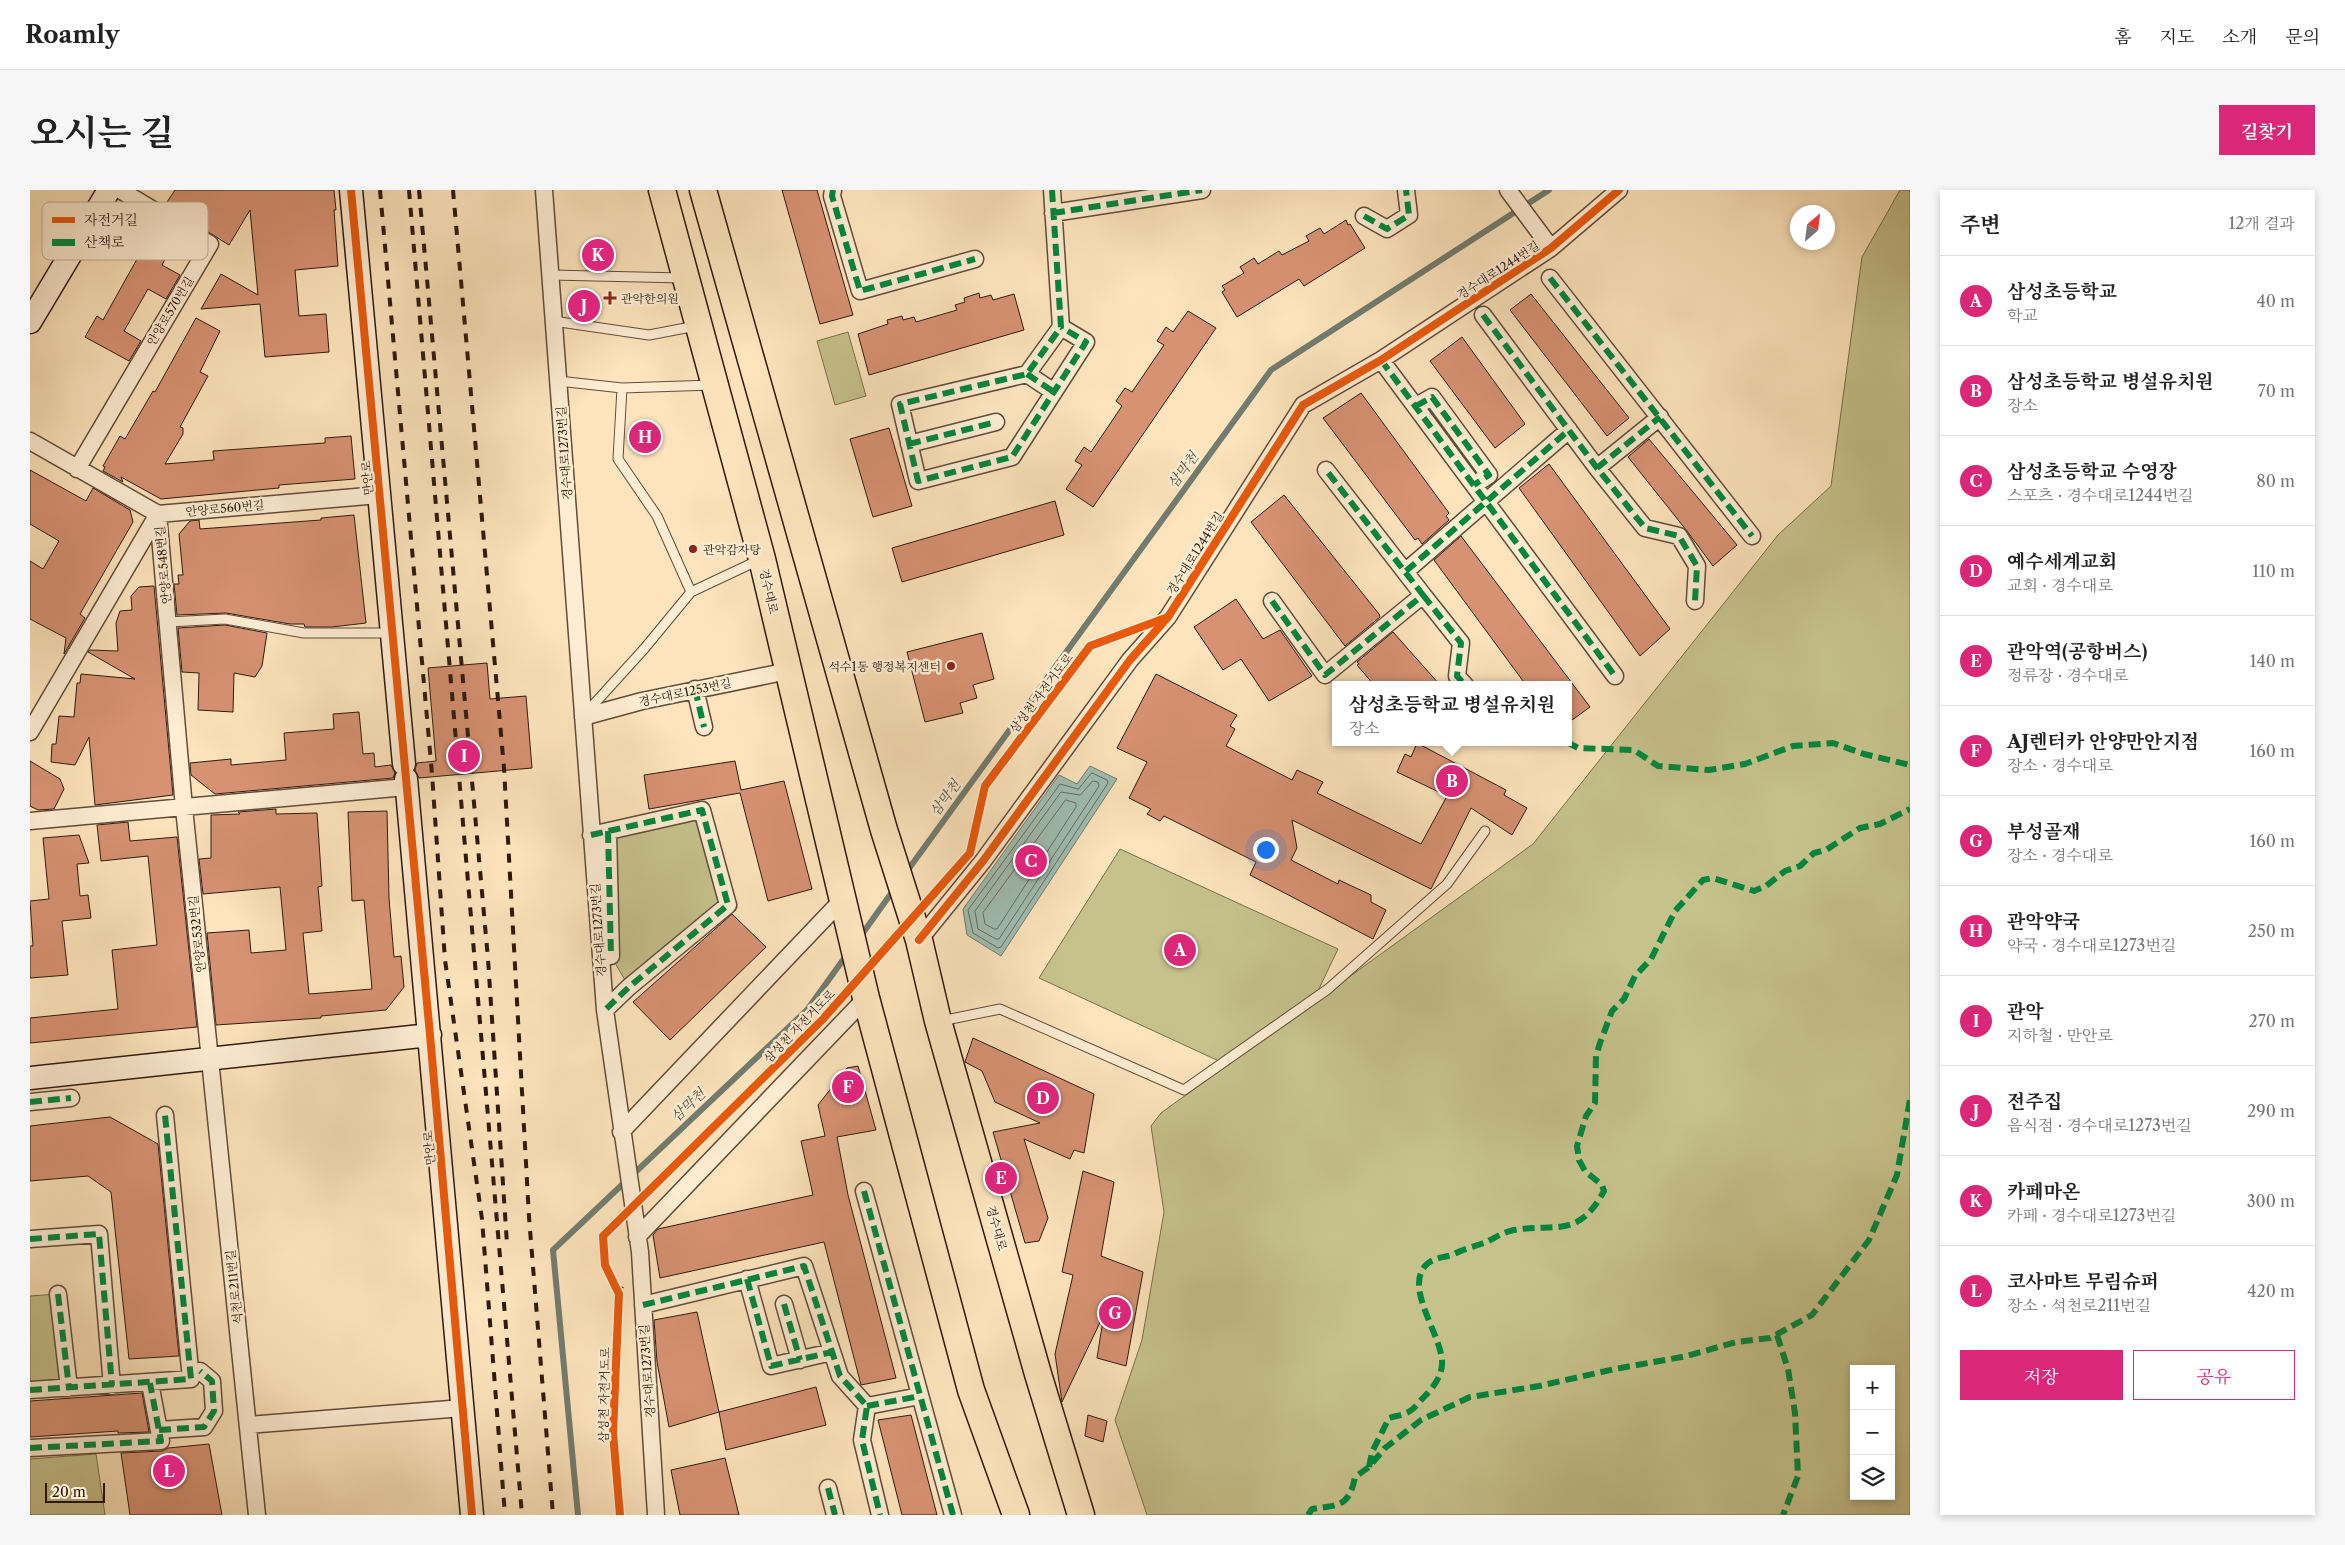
<!DOCTYPE html>
<html lang="ko">
<head>
<meta charset="utf-8">
<style>
	body { margin:0; font-family:"Libre Caslon Text","Noto Serif KR",serif; background:#f6f6f6; color:#222 }
	.controls { position:absolute; right:15px; bottom:15px; display:grid; overflow:hidden; border-radius:0px; box-shadow:0 2px 8px #0003 }
	.controls button { width:45px; height:45px; display:grid; place-items:center; padding:0; border:0; border-bottom:1px solid #e0e0e0; background:#fff; color:#222; font:25px sans-serif }
	.compass { position:absolute; left:1760px; top:15px; width:45px; height:45px; border-radius:50%; background:#fff; box-shadow:0 2px 8px #0003; rotate:28deg }
	.scale { position:absolute; left:15px; bottom:12px; width:60px; box-sizing:border-box; padding-left:5px; border:2px solid #2f190e; border-top:0; font-size:14px; line-height:18px; white-space:nowrap; color:#2f190e; -webkit-text-stroke:4px #feedd3; paint-order:stroke }
	.you { position:absolute; left:1235px; top:659px; width:18px; height:18px; margin:-12px; border:4px solid #fff; border-radius:50%; background:#1a73e8; box-shadow:0 0 0 8px #1a73e833 }
	.badge { display:grid; place-items:center; width:32px; height:32px; border-radius:50%; background:#db2777; color:#fff; font-size:16px; font-weight:700 }
	.pin { position:absolute; translate:-50% -50%; border:2px solid #fff; box-shadow:0 1px 5px #0006 }
	.popup { position:absolute; left:1302px; top:491px; width:240px; height:65px; box-sizing:border-box; display:grid; place-content:center; border-radius:0px; background:#fff; filter:drop-shadow(0 1px 4px #0005); font-size:16px; white-space:nowrap; color:#767676 }
	.popup b { font-size:19px; color:#222 }
	.popup::after { content:''; position:absolute; left:50%; top:100%; margin-left:-10px; border:10px solid transparent; border-top-color:#fff }
	.list { margin:0; padding:0; list-style:none }
	h2 { display:flex; justify-content:space-between; align-items:center; height:65px; margin:0; padding:0 20px; font-size:21px }
	h2 small { font-size:16px; font-weight:400; color:#767676 }
	.list li { display:grid; grid-template-columns:32px 1fr auto; gap:15px; align-items:center; box-sizing:border-box; height:90px; padding:0 20px; border-top:1px solid #e0e0e0 }
	.list b { display:block; font-size:19px; white-space:nowrap }
	.list p { margin:0; font-size:16px; white-space:nowrap; color:#767676 }
	.list em { font-size:16px; font-style:normal; color:#767676 }
	.actions { display:flex; gap:10px; padding:15px 20px }
	.actions a { flex:1; padding:11px 0; border:1px solid #db2777; border-radius:0px; text-align:center; font-size:18px; color:#db2777 }
	.actions .main { background:#db2777; color:#fff }
	.icon { flex:none; width:28px; height:28px; fill:none; stroke:currentColor; stroke-width:2; stroke-linecap:round; stroke-linejoin:round }
	.map { position:relative; flex:none; width:1880px; height:1325px; overflow:hidden; border-radius:0px }
	header { display:flex; align-items:center; gap:30px; box-sizing:border-box; height:70px; padding:0 25px; background:#fff; border-bottom:1px solid #e0e0e0 }
	header strong { font-size:24px }
	nav { display:flex; gap:28px; margin-inline-start:auto; font-size:18px }
	.intro { display:flex; align-items:center; justify-content:space-between; box-sizing:border-box; height:120px; padding:0 30px }
	h1 { margin:0; font-size:35px }
	.button { padding:12px 22px; border-radius:0px; background:#db2777; color:#fff; font-size:18px; font-weight:700 }
	main { display:flex; gap:30px; padding:0 30px }
	aside { flex:1; background:#fff; border-radius:0px; box-shadow:0 2px 8px #0003 }
	.map>svg:first-child { display:block }
	.green { fill:#c6c28c; stroke:#7a6e4d; fill-rule:evenodd }
	.water { fill:#9fbeb2; stroke:#727c70 }
	.lines { fill:none; stroke-linecap:round; stroke-linejoin:round }
	.shore { stroke:#676c60; stroke-width:1 }
	.stream { stroke:#727c70; stroke-width:6 }
	.building { fill:#d79273; stroke:#2f190e }
	.lane-casing { stroke:#624c3a; stroke-width:11 }
	.street-casing { stroke:#624c3a; stroke-width:19 }
	.secondary-casing { stroke:#2f190e; stroke-width:25 }
	.primary-casing { stroke:#2f190e; stroke-width:29 }
	.path { stroke:#2f190e; stroke-width:3; stroke-dasharray:1 2.5; stroke-linecap:butt }
	.lane { stroke:#feedd3; stroke-width:9 }
	.street { stroke:#feedd3; stroke-width:16 }
	.secondary { stroke:#feedd3; stroke-width:22 }
	.primary { stroke:#fde4bc; stroke-width:26 }
	.rail { stroke:#2f190e; stroke-width:4; stroke-dasharray:9 9; stroke-linecap:butt }
	.quiet { stroke:#00873e; stroke-width:6; stroke-dasharray:12 6; stroke-linecap:butt }
	.cycleway-casing { stroke:#feedd3; stroke-width:11 }
	.cycleway { stroke:#e8590c; stroke-width:8 }
	.poi-dot { fill:#8f2418; stroke:#feedd3; stroke-width:2 }
	.labels { text-anchor:middle; dominant-baseline:central; stroke-width:5; stroke-linejoin:round; paint-order:stroke }
	.street-label { font-size:12px; fill:#2f190e; stroke:#feedd3 }
	.poi-label { font-size:12px; fill:#2f190e; stroke:#feedd3; text-anchor:start }
	.water-label { font-size:14px; font-style:italic; fill:#565347; stroke:#feedd3 }
	.key { fill:#feedd3; stroke:#c0ad98; stroke-width:1 }
	.key-label { font-size:14px; fill:#2f190e }
</style>
</head>
<body>
<header>
<strong>Roamly</strong>
<nav><a>홈</a><a>지도</a><a>소개</a><a>문의</a></nav>
</header>
<div class="intro"><h1>오시는 길</h1><a class="button">길찾기</a></div>
<main>
<div class="map">
<svg width="1880" height="1325" viewBox="0 0 1880 1325">
	<rect width="100%" height="100%" fill="#fde4bc"/>
	<filter id="stains"><feTurbulence type="fractalNoise" baseFrequency=".004" numOctaves="4"/><feColorMatrix values="0 0 0 0 .2 0 0 0 0 .09 0 0 0 0 .02 0 0 0 .5 -.17"/></filter>
	<radialGradient id="worn" r=".72"><stop offset=".6" stop-color="#630" stop-opacity="0"/><stop offset="1" stop-color="#630" stop-opacity=".3"/></radialGradient>
	<path class="green" d="M1870 0H1880V1325H1117L1085 1230 1112 1150 1134 1022 1121 936 1131 923 1503 654 1748 345 1801 296 1832 67ZM1824 1179H1861V1306H1824Z
		M818 142 836 206 805 215 787 151Z
		M672 620 698 715 599 797 581 766 578 641Z
		M1090 659 1308 759 1286 805 1191 872 1009 788Z
		M28 1104 39 1198 0 1200V1106Z
		M66 1264 75 1325H0V1269Z"/>
	<path class="water" d="M1060 576 1087 589 971 766 937 745 933 719 1029 585 1047 594Z"/>
	<g class="lines">
		<path class="shore" d="M1062 583 1077 590 1078 593 971 757 968 758 943 743 938 720 1030 594 1048 599Z
			M1063 591 1068 592 1069 596 969 749H966L948 739 945 721 1031 602 1050 605Z
			M1036 610 1046 613V617L967 739H964L955 734 953 723Z"/>
		<path class="stream" d="M875 684 1241 180 1519 0
			M830 747 865 698
			M548 1325 523 1060 777 820 818 763"/>
	</g>
	<path class="building" d="M145 0H304L306 20H304L308 76 265 80 269 126 296 124 299 162 235 167 230 114 171 119 191 84 228 105 220 20 199 55 135 15Z
		M752 0H787L823 125 790 134Z
		M1316 30 1318 35 1320 34 1335 58 1274 96 1269 89 1207 127 1192 102 1195 100 1192 96 1214 83 1210 77 1224 68 1228 74 1249 61 1252 65 1279 51 1276 46 1290 38 1294 44Z
		M121 44 142 56 132 75 150 85 136 109 118 99 94 141 111 151 99 171 55 147 67 126 73 130Z
		M949 103 950 108 961 105 963 110 984 104 994 140 839 185 828 144 858 134 857 130 872 126 873 130 884 127 886 132 927 120 925 115 935 112 934 108Z
		M1501 104 1599 228 1577 246 1480 120Z
		M1158 121 1186 138 1063 317 1036 299 1052 275 1045 271 1054 257 1061 262 1092 216 1086 211 1095 198 1102 202 1134 155 1127 151 1136 137 1143 142Z
		M166 128 190 141 170 182 178 186 150 237 153 238V244L135 274 184 270 183 261 295 253V248L321 246 325 289 249 295V298L131 309 91 287 93 292 73 281 75 277 73 276 90 246 95 249 123 201 125 202Z
		M1432 147 1495 234 1465 258 1400 171Z
		M1331 203 1419 323 1416 326 1419 330 1392 354 1388 348 1385 350 1293 228Z
		M859 238 882 316 843 327 820 249Z
		M1619 249 1707 355 1683 376 1657 341 1598 267Z
		M1519 274 1640 439 1610 466 1489 298Z
		M0 280 56 311 63 298 100 320 103 332 50 424 55 428 34 464 36 448 0 429V371L13 379 29 351 0 334Z
		M1254 305 1349 424 1350 427 1315 456 1221 332Z
		M1025 311 1034 345 872 392 862 358Z
		M324 325 336 433 302 437H275L274 434H260L196 423 147 425 144 394H149L148 385H153L149 344 160 331 169 330 170 339 291 330V328Z
		M1431 346 1560 517 1538 533V495H1496L1404 370Z
		M124 396 143 605 65 615 59 547 45 575 21 572 22 554H26L29 526 44 527 47 493H50L51 484 105 489 58 462 60 460 88 461 86 433 90 421 102 420 101 406 109 397Z
		M1206 409 1233 449 1250 440 1282 486 1239 511 1211 469 1193 480 1164 437Z
		M195 435 237 443 232 476 225 487 204 483 203 522 168 520 169 483 152 482 148 438Z
		M1363 442 1410 495H1344L1327 475 1329 474 1327 472Z
		M952 443 964 489 943 495 947 508 930 513 933 523 895 532 877 462Z
		M457 473 460 509 496 506 502 578 389 588 385 580 387 573 406 571 398 478Z
		M1126 484 1207 525 1200 536 1205 539 1196 556 1262 590 1267 580 1293 592 1287 603 1391 654 1417 606 1367 582 1375 564 1381 567 1387 553 1476 600 1474 605 1497 618 1482 645 1441 618 1401 699 1262 630 1267 658 1261 670 1308 694 1309 690 1341 705V712L1356 720 1343 749 1220 685 1226 672 1134 626 1130 631 1117 624 1121 619 1099 608 1117 572 1087 558Z
		M329 522 333 564 344 563 345 577 361 575 365 583 363 588 185 604 161 585 160 573 201 569V575L256 570 254 543 304 539 303 524Z
		M0 571 30 589 34 599 24 619 8 620 0 616Z
		M705 571 711 600 754 591 782 699 738 711 710 603 619 619 614 585Z
		M246 619V624L287 623 292 696 288 697 292 741 273 743 279 804 342 799 334 710 322 711 318 622 357 621 359 708 364 767 371 766 374 797 356 820 291 826V828L186 835 177 743 219 740 221 763 256 760 250 697 173 704 169 669 181 668V625L210 624 208 622Z
		M98 632 100 651 147 647 167 837 0 853V828L88 819 82 760 127 755 118 666 71 671 67 635Z
		M49 645 59 673 47 674 50 706 58 705 61 728 32 731 38 785 0 788V756H3L0 711 19 709 13 648Z
		M702 724 736 757 640 850 603 812Z
		M943 848 1064 904 1054 963 1044 960 1040 969 994 949 1018 1028 1009 1051 995 1053 963 942 1010 933 965 912 952 881 935 872Z
		M828 876 846 940 807 947 818 1005 866 1188 831 1195 794 1052 630 1088 623 1045 628 1039 783 1005 771 951 795 946 788 915 817 878Z
		M80 927 128 954 149 1166 99 1169 81 1002 58 986 0 991V936Z
		M1053 981 1084 992 1071 1066 1113 1082 1096 1176 1067 1168 1074 1124 1032 1212 1025 1164 1043 1085 1032 1082Z
		M667 1122 689 1222 639 1237 627 1172 624 1130Z
		M786 1197 796 1235 696 1260 689 1222Z
		M112 1203 119 1242 88 1243V1241L0 1247V1211Z
		M881 1225 907 1325H872L848 1230Z
		M1058 1225 1077 1231 1073 1252 1055 1246Z
		M179 1254 192 1325H100L91 1263 132 1261 138 1258Z
		M695 1268 709 1325H650L641 1280Z"/>
	<g class="lines">
		<g class="lane-casing">
			<path id="lane" d="M521 85 653 88
				M523 131 619 145 666 136
				M528 191 592 198 683 195
				M592 198 588 269 627 326 661 402
				M138 432 195 429 274 443H362
				M555 524 614 459 661 402 729 370
				M911 831 970 819 1154 900 1298 799 1417 694 1455 641"/>
		</g>
		<g class="street-casing">
			<path id="street" d="M514 0 575 820 610 1062 626 1325
				M803 0 802 6 830 101 945 69
				M1022 0 1031 137 997 184 870 214 888 291 982 267 1056 152 1031 137
				M1478 0 1521 58
				M1023 23 1172 0
				M1334 26 1357 39 1379 25 1376 0
				M1520 88 1722 346
				M1453 125 1567 278 1615 338 1649 346 1667 376 1665 411
				M1351 170 1585 486
				M997 184 1024 202
				M1386 216 1402 207 1459 285 1444 295
				M0 251 128 324 349 305
				M879 254 966 232
				M1567 278 1630 227
				M47 279 180 54 90 0
				M128 324 154 618 227 1325
				M1376 381 1539 240
				M1393 405 1431 453 1427 486 1435 495
				M1242 411 1295 485 1393 405 1296 280
				M665 499 674 537
				M553 527 612 511 758 481
				M0 542 128 324
				M0 631 376 597
				M578 641 581 766
				M561 645 672 620 698 715 599 797 575 820
				M889 750 953 671 1100 470 1138 427 1273 215 1351 170 1521 58 1589 0
				M0 912 41 908
				M591 942 813 709
				M834 1001 923 1325
				M607 1047 836 808
				M0 1049 69 1044 82 1196
				M717 1089 741 1176 802 1162
				M28 1104 39 1198
				M754 1114 770 1170
				M613 1115 774 1076 810 1186 837 1216 832 1250 850 1325
				M0 1200 161 1189 135 925
				M837 1216 890 1206
				M218 1235 433 1218
				M129 1240 174 1237 184 1221 182 1191 170 1181
				M0 1258 131 1251 120 1193
				M798 1298 805 1325"/>
		</g>
		<g class="secondary-casing">
			<path id="secondary" d="M321 0 374 574
				M0 132 79 0
				M376 589 442 1325
				M0 888 400 845"/>
		</g>
		<g class="primary-casing">
			<path id="primary" d="M632 0 732 369 836 808 941 1200 986 1325
				M673 0 854 640 889 750 908 831 1008 1184 1051 1325"/>
		</g>
		<path class="path" d="M589 1104 593 1096"/>
		<use href="#lane" class="lane"/>
		<use href="#street" class="street"/>
		<use href="#secondary" class="secondary"/>
		<use href="#primary" class="primary"/>
		<path class="rail" d="M350 0 402 584 415 770 452 1029 475 1325
			M379 0 492 1325
			M389 0 458 769 477 1054
			M423 0 474 578 499 1027 523 1325"/>
		<path class="quiet" d="M803 0 802 6 830 101 945 69
			M1022 0 1031 137 997 184 870 214 888 291 982 267 1056 152 1031 137
			M1023 23 1172 0
			M1334 26 1357 39 1379 25 1376 0
			M1520 88 1722 346
			M1453 125 1567 278 1615 338 1649 346 1667 376 1665 411
			M1351 170 1585 486
			M997 184 1024 202
			M1386 216 1402 207 1459 285 1444 295
			M879 254 966 232
			M1567 278 1630 227
			M1376 381 1539 240
			M1393 405 1431 453 1427 486 1435 495
			M1242 411 1295 485 1393 405 1296 280
			M665 499 674 537
			M1537 552 1548 558 1604 560 1628 576 1679 580 1715 574 1763 556 1803 553 1834 564 1880 575
			M578 641 581 766
			M561 645 672 620 698 715 599 797 575 820
			M0 912 41 908
			M834 1001 923 1325
			M0 1049 69 1044 82 1196
			M717 1089 741 1176 802 1162
			M28 1104 39 1198
			M754 1114 770 1170
			M613 1115 774 1076 810 1186 837 1216 832 1250 850 1325
			M1747 1145 1758 1179 1765 1223 1768 1286 1753 1325
			M0 1200 161 1189 135 925
			M837 1216 890 1206
			M129 1240 174 1237 184 1221 182 1191 170 1181
			M0 1258 131 1251 120 1193
			M1339 1277 1342 1262 1359 1228C1365 1226 1374 1225 1380 1221 1385 1218 1389 1212 1393 1208 1402 1199 1411 1188 1412 1175 1414 1147 1373 1099 1396 1075 1404 1067 1414 1068 1424 1064 1434 1059 1446 1056 1456 1052 1465 1048 1473 1042 1484 1040 1527 1033 1548 1049 1574 1001L1572 995 1555 981 1549 970 1547 956 1556 926 1565 913 1566 866 1570 853 1582 821 1594 809 1605 786 1621 769 1645 721 1673 690 1683 688 1724 701 1736 696 1755 681 1770 676 1784 663 1796 660 1830 638 1850 634 1880 619
			M798 1298 805 1325
			M1278 1325 1282 1319C1309 1315 1319 1317 1325 1287L1339 1277 1355 1258 1391 1230 1440 1207 1509 1196 1585 1179 1657 1166 1706 1152 1740 1148 1782 1125 1839 1050 1867 985 1880 909"/>
		<g class="cycleway-casing">
			<path id="cycleway" d="M321 0 400 845 442 1325
				M889 750 953 671 1100 470 1138 427 1273 215 1351 170 1521 58 1589 0
				M590 1325 583 1243 589 1104 575 1075 573 1046 793 829 940 663 955 596 1060 456 1138 427"/>
		</g>
		<use href="#cycleway" class="cycleway"/>
	</g>
	<g class="poi-dot">
		<path d="M577.5 100.5h5v5h5v5h-5v5h-5v-5h-5v-5h5z"/>
		<circle cx="663" cy="359" r="5"/>
		<circle cx="921" cy="476" r="5"/>
	</g>
	<g class="labels">
		<g class="street-label">
			<text transform="translate(1468 80) rotate(-33)">경수대로1244번길</text>
			<text transform="translate(140 121) rotate(-59)">안양로570번길</text>
			<text transform="translate(534 263) rotate(-94)">경수대로1273번길</text>
			<text transform="translate(337 288) rotate(-95)">만안로</text>
			<text transform="translate(195 318) rotate(-5)">안양로560번길</text>
			<text transform="translate(1165 363) rotate(-58)">경수대로1244번길</text>
			<text transform="translate(133 375) rotate(-95)">안양로548번길</text>
			<text transform="translate(739 401) rotate(77)">경수대로</text>
			<text transform="translate(655 502) rotate(-12)">경수대로1253번길</text>
			<text transform="translate(1011 503) rotate(-53)">삼성천 자전거도로</text>
			<text transform="translate(568 740) rotate(-94)">경수대로1273번길</text>
			<text transform="translate(167 744) rotate(-96)">안양로532번길</text>
			<text transform="translate(769 836) rotate(-46)">삼성천 자전거도로</text>
			<text transform="translate(399 958) rotate(-95)">만안로</text>
			<text transform="translate(967 1038) rotate(74)">경수대로</text>
			<text transform="translate(204 1097) rotate(-96)">석천로211번길</text>
			<text transform="translate(617 1181) rotate(-94)">경수대로1273번길</text>
			<text transform="translate(574 1205) rotate(-89)">삼성천 자전거도로</text>
		</g>
		<g class="poi-label">
			<text x="591" y="108">관악한의원</text>
			<text x="673" y="359">관악감자탕</text>
			<text x="911" y="476" text-anchor="end">석수1동 행정복지센터</text>
		</g>
		<g class="water-label">
			<text transform="translate(1153 280) rotate(-54)">삼막천</text>
			<text transform="translate(915 608) rotate(-54)">삼막천</text>
			<text transform="translate(658 915) rotate(-43)">삼막천</text>
		</g>
	</g>
	<rect x="12" y="12" width="166" height="58" rx="8" class="key"/>
	<rect x="22" y="27" width="23" height="6" fill="#e8590c"/>
	<rect x="22" y="49" width="23" height="7" fill="#00873e"/>
	<g class="key-label">
		<text x="54" y="35">자전거길</text>
		<text x="54" y="57">산책로</text>
	</g>
	<rect width="100%" height="100%" filter="url(#stains)"/>
	<rect width="100%" height="100%" fill="url(#worn)"/>
</svg>
<div class="controls">
<button>+</button>
<button>−</button>
<button><svg class="icon" aria-label="layers" viewBox="0 0 24 24"><path d="M12 4l9 5-9 5-9-5zM3 14l9 5 9-5"/></svg></button>
</div>
<svg class="compass" viewBox="-18 -18 36 36"><path d="M0-13l5 13h-10z" fill="#e53935"/><path d="M0 13l5-13h-10z" fill="#767676"/></svg>
<div class="scale">20 m</div>
<div class="you"></div>
<div class="pin badge" style="left:1150px;top:760px">A</div>
<div class="pin badge" style="left:1422px;top:591px">B</div>
<div class="popup"><b>삼성초등학교 병설유치원</b>장소</div>
<div class="pin badge" style="left:1001px;top:671px">C</div>
<div class="pin badge" style="left:1013px;top:908px">D</div>
<div class="pin badge" style="left:971px;top:988px">E</div>
<div class="pin badge" style="left:818px;top:897px">F</div>
<div class="pin badge" style="left:1085px;top:1123px">G</div>
<div class="pin badge" style="left:615px;top:247px">H</div>
<div class="pin badge" style="left:434px;top:566px">I</div>
<div class="pin badge" style="left:554px;top:116px">J</div>
<div class="pin badge" style="left:568px;top:65px">K</div>
<div class="pin badge" style="left:139px;top:1281px">L</div>
</div>
<aside>
<h2>주변<small>12개 결과</small></h2>
<ul class="list">
<li><span class="badge">A</span><div><b>삼성초등학교</b><p>학교</p></div><em>40 m</em></li>
<li><span class="badge">B</span><div><b>삼성초등학교 병설유치원</b><p>장소</p></div><em>70 m</em></li>
<li><span class="badge">C</span><div><b>삼성초등학교 수영장</b><p>스포츠 · 경수대로1244번길</p></div><em>80 m</em></li>
<li><span class="badge">D</span><div><b>예수세계교회</b><p>교회 · 경수대로</p></div><em>110 m</em></li>
<li><span class="badge">E</span><div><b>관악역(공항버스)</b><p>정류장 · 경수대로</p></div><em>140 m</em></li>
<li><span class="badge">F</span><div><b>AJ렌터카 안양만안지점</b><p>장소 · 경수대로</p></div><em>160 m</em></li>
<li><span class="badge">G</span><div><b>부성골재</b><p>장소 · 경수대로</p></div><em>160 m</em></li>
<li><span class="badge">H</span><div><b>관악약국</b><p>약국 · 경수대로1273번길</p></div><em>250 m</em></li>
<li><span class="badge">I</span><div><b>관악</b><p>지하철 · 만안로</p></div><em>270 m</em></li>
<li><span class="badge">J</span><div><b>전주집</b><p>음식점 · 경수대로1273번길</p></div><em>290 m</em></li>
<li><span class="badge">K</span><div><b>카페마온</b><p>카페 · 경수대로1273번길</p></div><em>300 m</em></li>
<li><span class="badge">L</span><div><b>코사마트 무림슈퍼</b><p>장소 · 석천로211번길</p></div><em>420 m</em></li>
</ul>
<div class="actions"><a class="main">저장</a><a>공유</a></div>
</aside>
</main>
</body>
</html>
